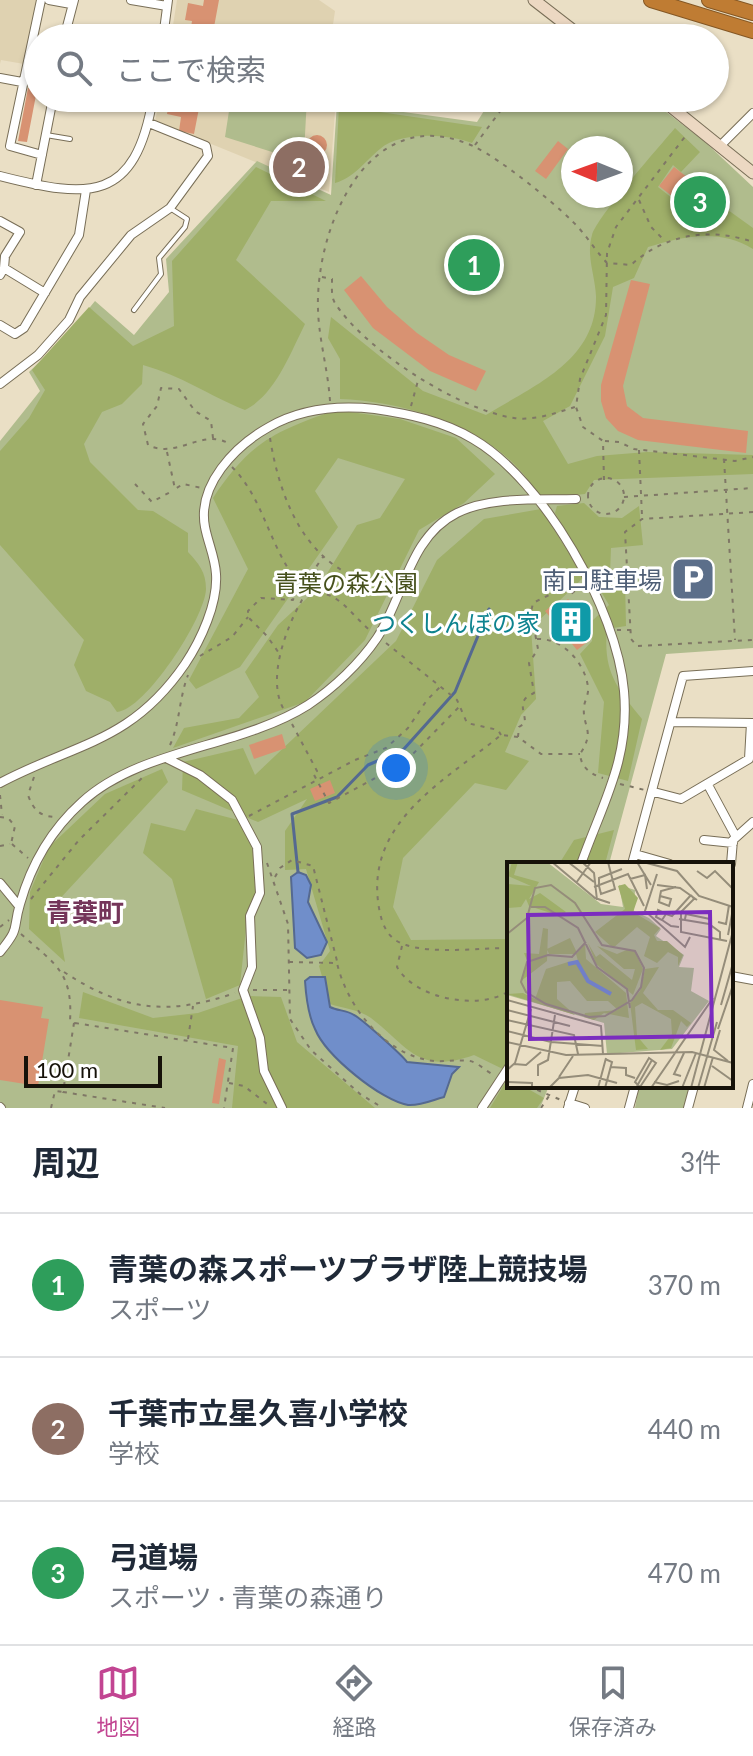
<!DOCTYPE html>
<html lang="ja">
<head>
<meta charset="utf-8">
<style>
	body { margin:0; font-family:Lato,"Noto Sans JP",sans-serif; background:#f2f2f3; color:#1f2937 }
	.compass { position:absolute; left:561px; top:136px; width:72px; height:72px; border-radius:50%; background:#fff; box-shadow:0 2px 6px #0004; rotate:271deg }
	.scale { position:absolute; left:24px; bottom:20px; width:138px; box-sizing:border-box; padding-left:8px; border:4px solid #161209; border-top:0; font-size:22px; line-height:28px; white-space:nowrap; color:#161209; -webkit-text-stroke:6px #fff; paint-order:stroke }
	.you { position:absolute; left:396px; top:768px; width:28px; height:28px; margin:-20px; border:6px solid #fff; border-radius:50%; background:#1a73e8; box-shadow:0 0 0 12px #1a73e833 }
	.badge { display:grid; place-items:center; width:52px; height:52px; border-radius:50%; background:#c24592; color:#fff; font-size:26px; font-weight:700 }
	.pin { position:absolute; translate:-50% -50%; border:4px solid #fff; box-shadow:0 2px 8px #0006 }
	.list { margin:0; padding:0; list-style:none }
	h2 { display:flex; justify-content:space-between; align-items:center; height:104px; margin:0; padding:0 32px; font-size:34px }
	h2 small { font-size:26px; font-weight:400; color:#747a83 }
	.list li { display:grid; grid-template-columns:52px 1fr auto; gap:24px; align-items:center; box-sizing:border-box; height:144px; padding:0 32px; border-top:2px solid #e0e1e3 }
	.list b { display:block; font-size:30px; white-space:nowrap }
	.list p { margin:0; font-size:26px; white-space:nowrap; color:#747a83 }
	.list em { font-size:26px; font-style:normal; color:#747a83 }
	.icon { flex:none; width:44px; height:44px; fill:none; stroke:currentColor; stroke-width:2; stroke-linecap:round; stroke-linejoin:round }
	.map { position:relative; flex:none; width:753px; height:1108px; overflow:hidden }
	.search { position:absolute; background:#fff; box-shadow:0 2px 6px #0004; left:24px; right:24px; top:24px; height:88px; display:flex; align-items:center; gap:20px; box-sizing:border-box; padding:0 28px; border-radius:44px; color:#747a83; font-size:30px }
	.sheet { height:536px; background:#fff }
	nav { display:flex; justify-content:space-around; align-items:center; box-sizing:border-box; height:112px; border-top:2px solid #e0e1e3; background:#fff; font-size:22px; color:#747a83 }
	nav a { display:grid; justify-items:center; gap:4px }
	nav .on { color:#c24592 }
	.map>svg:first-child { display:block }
	.built { fill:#dfd2b1 }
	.green { fill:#b0bc8d; fill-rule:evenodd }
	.forest { fill:#9faf69 }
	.water { fill:#708eca; stroke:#556990; stroke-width:2 }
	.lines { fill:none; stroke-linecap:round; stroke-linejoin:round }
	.stream { stroke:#556990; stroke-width:3 }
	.building { fill:#d89272 }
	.lane-casing { stroke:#786e57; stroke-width:6 }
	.street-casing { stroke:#786e57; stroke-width:10 }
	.secondary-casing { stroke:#786e57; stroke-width:13 }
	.highway-casing { stroke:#845724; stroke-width:16 }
	.path { stroke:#7f7766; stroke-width:2; stroke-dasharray:4 6; stroke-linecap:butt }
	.lane { stroke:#fff; stroke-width:4 }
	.street { stroke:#fff; stroke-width:8 }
	.secondary { stroke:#ecd8c2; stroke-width:11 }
	.highway { stroke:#bf7c33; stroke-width:14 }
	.labels { text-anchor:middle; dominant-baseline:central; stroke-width:6; stroke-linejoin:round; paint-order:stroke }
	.service-label { font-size:24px; fill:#4e5e75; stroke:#fff; text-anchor:end }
	.park-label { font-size:24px; fill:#47511d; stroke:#fff }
	.culture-label { font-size:24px; fill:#0d838f; stroke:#fff; text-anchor:end }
	.neighbourhood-label { font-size:26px; font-weight:bold; fill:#74355a; stroke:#fff }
	.inset-river { fill:none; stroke:#708eca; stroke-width:4 }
	.inset-road { fill:none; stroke:#958d7a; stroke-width:2 }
	.view { fill:#7b2cbf; fill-opacity:0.15; stroke:#7b2cbf; stroke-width:4 }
	.inset-edge { fill:none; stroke:#161209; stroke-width:4 }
</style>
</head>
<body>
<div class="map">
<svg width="753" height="1108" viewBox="0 0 753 1108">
	<rect width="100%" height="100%" fill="#eadfc5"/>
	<path class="built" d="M0 0H36L24 64 1 60 0 64Z
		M177 0H319L335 11 331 38H171Z
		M160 98H336L329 192 155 121Z"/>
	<path class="green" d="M231 98H307L304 153 291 158 225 137Z
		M492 98H648L704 141 753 187V648L666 654 609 864H509V1086H549L540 1108H0V441L40 391 29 372 68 334 95 301 134 335 169 292 166 259 257 161 331 195 337 103 477 122ZM573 148H621V196H573Z
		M639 1086H691L685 1108H635Z"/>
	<path class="forest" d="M339 106 482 127 472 143C448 134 401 131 380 149 365 161 354 178 335 183Z
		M675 128 700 152 681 172 673 165 658 187 709 227 728 210 753 228V249C720 228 683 236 648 247L634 278 613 287 605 336 570 406 543 421 568 464 597 456 647 452 753 455V474L594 480 585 494 542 498C533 487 525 474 514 464 473 422 397 401 340 399V359L328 338 331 317 423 391 486 415C533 386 597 361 596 296 595 275 586 256 592 235 597 217 659 147 675 128Z
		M256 167 326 201H271L236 260 305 324C290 354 275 395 245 410 208 395 182 376 143 365L142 384 122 404 102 412 84 444 90 462 138 510 153 511 188 533V552C199 564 206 572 206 589 205 618 145 710 117 712L110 702 86 691 74 665 84 640 0 545V451L29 418 45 390 32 370 89 307 133 346 174 326 172 261Z
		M336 410 400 419 456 438 495 474 464 503 419 530 365 640 305 702 173 748 184 728 239 718 259 697 245 672 278 625 318 588 357 525 380 518 405 479 338 458 315 491 338 527 240 667 196 689 189 680 248 569 213 498C250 442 275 431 336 410Z
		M584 503 599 517 622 518 639 506 643 545 611 548 610 575 625 581 626 626 607 629C603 671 616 687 642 719L628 781 598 773 604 702 580 654 592 641 593 620 609 605 555 513 557 506Z
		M541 509 584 577 531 628 536 699 521 715 505 752 529 761 506 790 475 783 403 858 393 907 411 940 509 939V1072L474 1055C417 1075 409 1047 371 1018 360 1010 342 1008 330 1004L319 966 330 951 306 869 285 870V831L307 799 258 822 182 790 183 762 243 748 255 775 396 641 437 560 484 519Z
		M162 769 168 782 55 904 65 962 29 929 30 892 49 847 105 794Z
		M196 809 242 821 255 857 258 888 247 919 240 985 206 999 172 879 143 853 151 823 185 831Z
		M614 830 605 864H559L574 840Z
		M83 992 153 1018 198 1013 248 996 281 997 297 1042 375 1108H232L238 1046 79 1018Z
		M508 1078 509 1086H523L544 1098 537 1108H490Z"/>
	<path class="water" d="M298 872 306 875 311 885 308 902 327 942 321 955 307 958 295 948 291 877Z
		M310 977H325L330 1007C338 1011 347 1010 354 1015 362 1019 403 1056 407 1062L459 1067 452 1074 444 1097C433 1100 420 1106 408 1105 382 1101 326 1056 315 1029 308 1015 306 996 305 981Z"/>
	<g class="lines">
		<path class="stream" d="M298 872 292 814 337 797 368 765 403 750 455 692 489 609"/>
	</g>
	<path class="building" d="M204 0H219L212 38H197L198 29 191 27 192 21 185 20 188 3 203 6Z
		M278 24 304 38H278L272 35Z
		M28 88 37 90 27 142 18 141Z
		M170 98H201L194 134 179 131 181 117 167 114Z
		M307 145a10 10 0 1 1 20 0a10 10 0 1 1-20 0Z
		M558 141 568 149 546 179 535 171Z
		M674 167 696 184 681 203 659 186Z
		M721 200 727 204 711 225 705 221Z
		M361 276 387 307 417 333 449 355 486 371 476 391 430 371 373 328 344 290Z
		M631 280 650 284 623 386 627 406 643 418 748 431 746 453 638 440 618 431 606 418 601 401V385Z
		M568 599 577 610 582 606 588 613 583 617 592 627 584 633 590 640 577 650 545 611 556 602 560 607Z
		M282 734 286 748 254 759 249 745Z
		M330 780 335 793 315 801 310 789Z
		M0 1000 43 1007 41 1018 49 1019 38 1086 0 1080Z
		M219 1058 226 1060 219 1104 212 1103Z"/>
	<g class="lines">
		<g class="lane-casing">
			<path id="lane" d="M46 135 70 139
				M134 310 161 274 159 258 185 227 187 219 170 208"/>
		</g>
		<g class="street-casing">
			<path id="street" d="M41 0 10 146 42 155
				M49 0 71 4
				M131 0 167 6
				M64 38 74 0
				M163 38 168 0
				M0 78 22 82
				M721 145 753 113
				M0 176C90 199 135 203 153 98
				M36 185 53 98
				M0 221 20 232 5 256 4 268
				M0 275 4 268 45 293
				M0 325 15 334 24 328 79 235 86 190
				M0 384 38 355 69 320 80 297 131 235 170 208 208 156 206 146 149 123
				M672 722 753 723
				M168 759 200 775 232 800 257 847 260 893 250 916 252 967 243 990 260 1038 264 1071 282 1108
				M0 783C75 743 131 743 185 664 201 640 218 603 216 574 215 557 208 543 205 527 197 485 235 446 269 427 302 408 338 405 375 409 409 414 443 421 473 439 544 480 617 610 624 691 630 759 603 802 581 864
				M708 785 736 837
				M654 792 681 799 749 759 751 723
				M704 840 733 843
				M635 854 670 864
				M632 864 683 676 753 671
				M731 864 733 840 753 822
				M0 883 19 906
				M0 952C21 926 12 931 20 904 31 865 52 829 82 802 141 748 240 748 308 705 334 688 360 663 377 638 404 597 409 537 457 513 491 496 539 500 576 499
				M731 976 753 980
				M569 1103 585 1108
				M0 1107 1 1108
				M482 1108 509 1067
				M568 1108 575 1086
				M629 1108 635 1086
				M688 1108 694 1086
				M747 1108 753 1084"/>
		</g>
		<g class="secondary-casing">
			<path id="secondary" d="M534 0 583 38
				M660 98 753 173"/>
		</g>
		<g class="highway-casing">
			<path id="highway" d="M651 0 753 31
				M709 0 753 13"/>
		</g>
		<path class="path" d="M550 38 555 31
			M475 145 510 98
			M639 200 651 227 665 241
			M322 277 332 279C332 287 331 297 335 303 365 350 459 410 514 418 534 421 556 413 575 407
			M330 401C328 370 319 340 318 310 315 226 370 97 475 147 500 159 551 200 572 221 585 233 594 249 607 263L631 265C665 234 710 227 753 242
			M411 406 419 377
			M213 438 211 421 195 411 179 389 161 388 157 406 143 424 148 445C177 460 204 426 231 445
			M270 438C281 507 312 579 392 586
			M605 441 619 442 634 449 735 461 753 457
			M639 450 642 516
			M167 452 175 489 183 484 202 488
			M724 459 735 640
			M232 467C264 499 268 544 298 583L293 600 261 598 248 611V617L267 636 281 656
			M588 496a18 18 0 1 1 36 0a18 18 0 1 1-36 0Z
			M604 480 603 441 583 427 576 407 580 379 606 315 607 253 616 227 687 134
			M135 484 152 502 174 490
			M624 497 753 488
			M753 512 642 519 625 532 631 639 637 646 753 640
			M300 583 315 592
			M307 587 316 578 313 576 319 569 316 567 323 557
			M617 630H631
			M537 639C563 638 585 663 588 687 589 694 585 700 584 706 582 728 596 730 580 754 581 767 590 774 603 778
			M386 643 457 700 467 723 498 730 501 735
			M200 656 232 637 248 617
			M283 708C267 678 286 628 302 600 331 578 351 616 372 632
			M292 724 317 771 313 773 329 803 405 762 459 707
			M518 737 519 727 525 723C525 709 516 701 534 693L529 663 538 649 531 612 533 603 561 589 571 594 582 585
			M170 745C180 723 179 698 188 675
			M34 777 28 795C33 809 39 816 54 817
			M620 784 645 790
			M0 795 2 815
			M249 816 355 760 386 748 408 728 427 700 440 687
			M0 817 8 818 15 826 11 844
			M12 844 28 858
			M0 846 10 844
			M267 863 288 924 290 1019 311 1050 360 1094 383 1108
			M275 877 280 868 292 860 313 866 337 961
			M31 899 79 840 145 775
			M0 927 9 920
			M21 934C55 964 73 972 70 1021L74 1023 63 1092 165 1108
			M402 946 397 967C415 999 479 1011 509 991
			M509 948C480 948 432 954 406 945 388 940 382 925 379 908 364 822 445 781 501 735L518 737 541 754H580
			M289 962 337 963C347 1006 382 1051 427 1060 442 1063 456 1059 470 1061 477 1062 486 1071 492 1074
			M64 972C123 1011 168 1016 235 993
			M253 990H287
			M75 1023 233 1048 224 1108
			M188 1039 193 1006
			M229 1083 244 1086 271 1107
			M528 1086 561 1100
			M51 1108 55 1091 63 1092
			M541 1108 549 1096"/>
		<use href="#lane" class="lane"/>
		<use href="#street" class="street"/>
		<use href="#secondary" class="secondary"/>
		<use href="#highway" class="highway"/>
	</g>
	<defs>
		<g id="parking-square" transform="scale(2.3)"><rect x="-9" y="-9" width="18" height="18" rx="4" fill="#5c6f8a" stroke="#fff"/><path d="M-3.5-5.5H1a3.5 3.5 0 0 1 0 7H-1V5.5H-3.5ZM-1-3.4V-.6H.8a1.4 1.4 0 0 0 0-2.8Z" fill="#fff"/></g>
		<g id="building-square" transform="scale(2.3)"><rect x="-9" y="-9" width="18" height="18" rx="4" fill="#0f9aa8" stroke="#fff"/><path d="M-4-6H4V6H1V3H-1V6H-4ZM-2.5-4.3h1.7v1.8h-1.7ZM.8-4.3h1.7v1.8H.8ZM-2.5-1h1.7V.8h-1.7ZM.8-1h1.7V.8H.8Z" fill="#fff"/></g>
	</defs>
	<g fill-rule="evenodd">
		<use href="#parking-square" x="693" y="579"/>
		<use href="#building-square" x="571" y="622"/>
	</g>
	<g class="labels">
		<g class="service-label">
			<text x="662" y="579">南口駐車場</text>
		</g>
		<g class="park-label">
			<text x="346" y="582">青葉の森公園</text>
		</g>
		<g class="culture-label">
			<text x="540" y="622">つくしんぼの家</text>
		</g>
		<g class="neighbourhood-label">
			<text x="85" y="912">青葉町</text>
		</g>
	</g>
	<g transform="translate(507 862)">
		<rect width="226" height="226" fill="#eadfc5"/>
		<path d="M0 0H40L94 42 116 45 112 23 128 28 127 49 142 56 154 67 149 74 177 93 172 105 187 106 184 129 202 139 165 187 100 192 97 161 0 133Z" fill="#b0bc8d"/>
		<path d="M5 0H11L7 13 32 20 22 37 33 31 59 50 53 54 22 44 19 37 14 45 0 46V22L24 24 1 14ZM118 22 131 36 126 50 153 66 147 73 150 79H160L176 93 171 104V95L161 90 150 101 137 94 143 75 130 65 106 86 88 70 118 47 111 24ZM36 66 41 67 40 99 14 119 21 101 17 91 32 92ZM63 76 70 91 78 82 79 97 119 131 122 156 97 151 87 158 77 155 78 151 111 148 101 139H80L63 119 50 120V137L68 153 0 132 16 131 28 137 39 107 61 100 72 102 69 92H42L40 87ZM81 81 89 95 93 92 125 118 128 107H117L90 84 110 92 122 87 128 90 136 107 126 133 89 102ZM152 105 136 131 151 148H166L184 161 180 165 174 159 164 186 153 188 165 172 164 157 135 141 128 145 130 174 141 187 129 188 123 141 133 129 138 107Z" fill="#9faf69"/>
		<path class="inset-river" d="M61 102 70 100 81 119 104 132"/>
		<path class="inset-road" d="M45 0 88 36 103 41M61 0 87 20M75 0 87 11 90 38M130 0 144 23M136 0 170 9 192 34 226 45M190 9 200 16 208 9 226 27M150 12 138 49 178 85 183 75M123 17 138 13 140 27M69 21 84 0M150 23 173 26 190 38M92 24 94 32 108 27 101 0M92 24V16L115 7M87 25 121 12 137 44M184 33 187 37 174 50V70L220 79M153 34 164 37 162 44 152 40 153 34 154 29 169 25M24 45H38L71 66 90 105 120 127 123 146M159 52 165 54 184 33M172 57 202 62 213 70V79M178 57 179 52 203 57M155 58 159 52 151 48 149 55 155 58 164 64 172 65M211 60 219 62 222 43M0 72 20 56 28 26 44 23 68 41 95 83 128 89 137 106 134 125 125 138 98 154 82 155 39 142 19 130 14 120 20 100 41 93 65 95 79 80M221 73 226 47M0 138 94 164 96 192M214 143 226 101M0 148 63 164M0 158 67 173 71 192M211 167 226 123M213 168 207 188 221 199M0 169 44 180 96 184M0 180 59 193 185 190 226 201M142 196 149 201 133 225 128 220ZM7 202 19 203 34 190M205 204 226 219M103 205 119 206V213L128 216M0 208 8 201 24 147M31 214V203L41 198 48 153M174 214 167 212 177 191M52 215 66 194M0 220 25 221V226M147 220 160 223 172 219M130 224 145 198M42 226 52 216 81 213 110 221M91 226 99 196M98 226 105 200 98 197M144 226 206 136M175 226 189 191M184 226 226 69M191 226 210 160M197 226 206 195"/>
		<path class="view" d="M203 50 205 174 23 177 21 53Z"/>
		<rect width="226" height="226" class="inset-edge"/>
	</g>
</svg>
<svg class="compass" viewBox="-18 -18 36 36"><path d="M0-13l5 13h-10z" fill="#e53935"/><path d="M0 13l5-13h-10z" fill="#747a83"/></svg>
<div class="scale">100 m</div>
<div class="you"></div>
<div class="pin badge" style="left:474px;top:265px;background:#2e9e5b">1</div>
<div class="pin badge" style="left:299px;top:167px;background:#8d6e63">2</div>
<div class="pin badge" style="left:700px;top:202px;background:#2e9e5b">3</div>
<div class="search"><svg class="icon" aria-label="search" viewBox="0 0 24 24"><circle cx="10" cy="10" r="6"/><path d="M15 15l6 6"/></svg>ここで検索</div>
</div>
<section class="sheet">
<h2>周辺<small>3件</small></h2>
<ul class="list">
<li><span class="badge" style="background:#2e9e5b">1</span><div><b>青葉の森スポーツプラザ陸上競技場</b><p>スポーツ</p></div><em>370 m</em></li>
<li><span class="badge" style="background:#8d6e63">2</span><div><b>千葉市立星久喜小学校</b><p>学校</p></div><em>440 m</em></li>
<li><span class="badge" style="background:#2e9e5b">3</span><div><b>弓道場</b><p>スポーツ · 青葉の森通り</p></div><em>470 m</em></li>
</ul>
</section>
<nav>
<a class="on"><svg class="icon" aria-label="map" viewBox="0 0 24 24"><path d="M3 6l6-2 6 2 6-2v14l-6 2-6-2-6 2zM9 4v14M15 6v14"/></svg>地図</a>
<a><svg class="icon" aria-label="directions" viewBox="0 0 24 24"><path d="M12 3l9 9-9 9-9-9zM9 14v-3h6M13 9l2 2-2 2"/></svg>経路</a>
<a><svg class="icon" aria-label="saved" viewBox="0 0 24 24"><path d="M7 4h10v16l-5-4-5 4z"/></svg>保存済み</a>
</nav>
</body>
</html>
